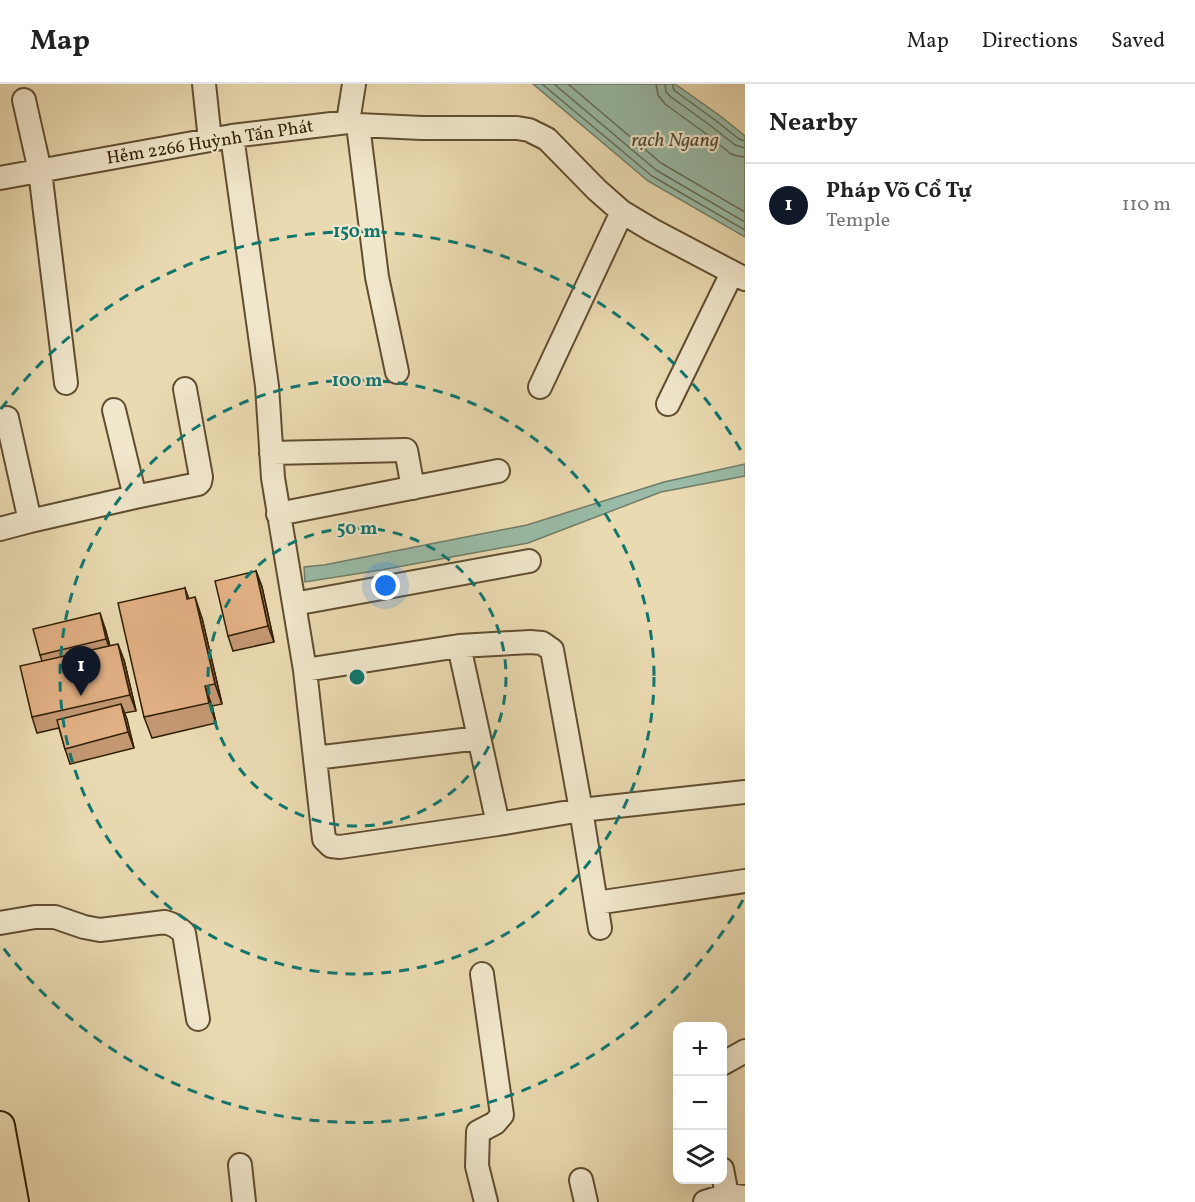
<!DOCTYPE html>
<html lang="en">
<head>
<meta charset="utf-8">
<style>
	body { margin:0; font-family:Vollkorn,serif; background:#f6f6f6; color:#222 }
	.controls { position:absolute; right:18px; bottom:18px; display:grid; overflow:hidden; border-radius:12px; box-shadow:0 6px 24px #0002 }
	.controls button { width:54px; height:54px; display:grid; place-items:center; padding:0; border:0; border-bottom:2px solid #e0e0e0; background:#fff; color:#222; font:30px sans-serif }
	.you { position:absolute; left:386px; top:502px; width:21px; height:21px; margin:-15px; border:4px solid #fff; border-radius:50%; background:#1a73e8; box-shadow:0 0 0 9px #1a73e833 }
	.badge { display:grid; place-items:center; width:39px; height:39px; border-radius:50%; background:#111827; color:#fff; font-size:20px; font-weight:700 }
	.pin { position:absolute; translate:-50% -50px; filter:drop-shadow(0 2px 3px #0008) }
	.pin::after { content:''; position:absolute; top:32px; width:21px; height:18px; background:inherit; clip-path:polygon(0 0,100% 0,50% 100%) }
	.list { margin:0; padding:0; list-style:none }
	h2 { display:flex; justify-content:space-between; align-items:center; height:78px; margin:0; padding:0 24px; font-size:26px }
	h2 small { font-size:20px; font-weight:400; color:#767676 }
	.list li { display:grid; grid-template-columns:39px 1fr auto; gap:18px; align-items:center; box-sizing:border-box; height:84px; padding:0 24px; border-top:2px solid #e0e0e0 }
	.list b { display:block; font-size:22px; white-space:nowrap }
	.list p { margin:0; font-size:20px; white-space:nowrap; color:#767676 }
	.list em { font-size:20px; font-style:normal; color:#767676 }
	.icon { flex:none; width:33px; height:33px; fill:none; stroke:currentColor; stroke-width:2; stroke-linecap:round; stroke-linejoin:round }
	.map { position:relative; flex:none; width:745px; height:1118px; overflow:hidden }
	header { display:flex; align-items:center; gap:36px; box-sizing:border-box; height:84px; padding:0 30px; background:#fff; border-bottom:2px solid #e0e0e0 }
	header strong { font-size:28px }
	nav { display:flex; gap:33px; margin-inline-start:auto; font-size:21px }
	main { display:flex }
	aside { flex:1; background:#fff }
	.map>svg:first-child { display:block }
	.water { fill:#99bba7; stroke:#707d66; stroke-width:1.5 }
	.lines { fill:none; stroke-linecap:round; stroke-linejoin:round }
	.shore { stroke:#666e56; stroke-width:1.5 }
	.minor-casing { stroke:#604e30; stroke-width:26 }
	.major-casing { stroke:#322005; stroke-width:32 }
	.minor { stroke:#f1e7cc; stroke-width:22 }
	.major { stroke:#eadab1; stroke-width:28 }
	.wall { fill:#c29772; stroke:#322005; stroke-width:1.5 }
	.shaded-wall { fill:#9e7b5c; stroke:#322005; stroke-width:1.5 }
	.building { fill:#e1b084; stroke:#322005; stroke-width:1.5 }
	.ring { fill:none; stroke:#0f766e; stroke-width:3; stroke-dasharray:10 8 }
	.labels { text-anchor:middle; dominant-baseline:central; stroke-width:4.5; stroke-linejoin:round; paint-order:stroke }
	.street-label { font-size:18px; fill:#322005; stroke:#f1e7cc }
	.water-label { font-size:20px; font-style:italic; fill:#514e36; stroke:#f1e7cc }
	.centre { fill:#0f766e; stroke:#f1e7cc; stroke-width:3 }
	.ring-label { font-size:18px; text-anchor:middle; font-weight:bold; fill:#0f766e; stroke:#f1e7cc; stroke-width:4.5; stroke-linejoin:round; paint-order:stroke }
</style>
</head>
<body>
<header>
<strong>Map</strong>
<nav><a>Map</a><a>Directions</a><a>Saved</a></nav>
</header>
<main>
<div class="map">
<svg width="745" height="1118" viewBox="0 0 745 1118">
	<rect width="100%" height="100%" fill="#eadab1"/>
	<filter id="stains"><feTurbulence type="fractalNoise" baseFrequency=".00333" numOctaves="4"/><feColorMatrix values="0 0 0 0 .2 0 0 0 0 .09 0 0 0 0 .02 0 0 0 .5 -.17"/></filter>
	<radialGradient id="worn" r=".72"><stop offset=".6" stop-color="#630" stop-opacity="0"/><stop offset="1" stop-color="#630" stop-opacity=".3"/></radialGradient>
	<path class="water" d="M533 0H675L719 31 745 52V153L648 97Z
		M745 380V392L661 408 528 459 381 486 305 498 304 483 324 481 527 441 664 398Z"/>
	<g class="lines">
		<path class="shore" d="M542 0 652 92 745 146
			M554 0 656 86 745 138
			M568 0 661 79 745 128
			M656 0 658 11 665 20 705 49 731 70 738 72 745 73
			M665 0 666 8 671 13 711 42 735 61 745 64
			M673 0V4L675 7 715 36 739 55 745 57"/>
		<g class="minor-casing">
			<path id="minor" d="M204 0 210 56
				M24 16 40 87 66 299
				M348 38 354 0
				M358 41 377 193 397 288
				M232 52 267 302 273 394 305 586 324 755 331 762 340 763 498 740
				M0 94 232 52 348 38 358 41 422 44H517L529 46 547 55 597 106 622 128 652 146 745 195
				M540 303 622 128
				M668 320 732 189
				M7 334 30 437
				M271 369 406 366 413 404
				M135 413 198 400 200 398 201 393 185 305
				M278 430 498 387
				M0 445 30 437 135 413 114 326
				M294 520 529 477
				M459 562 498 740 581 726 745 708
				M305 586 459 562 530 558 542 559 552 566 581 726 600 844
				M315 674 479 654
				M596 819 745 797
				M0 839 35 833H55L84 843 100 846 165 838C173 840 178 843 184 849L198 935
				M482 890 502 1031 495 1039 478 1048 477 1082 486 1118
				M722 980 745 967
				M240 1081 244 1118
				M722 1085 727 1111
				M581 1096 586 1118
				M705 1118 727 1111 745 1113"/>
		</g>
		<g class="major-casing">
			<path id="major" d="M0 1042 14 1118"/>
		</g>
		<use href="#minor" class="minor"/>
		<use href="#major" class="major"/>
	</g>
	<path class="wall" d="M256 487 262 503 274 558 233 567 228 552Z
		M185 504 189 515 202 534 222 620 212 622 216 639 152 654 144 633Z
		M105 544 110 562 124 576 136 627 124 629 134 664 70 680 65 665 59 644 37 649 32 633 42 577 40 571Z"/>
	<path class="shaded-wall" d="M256 487 262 503 274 558 268 542Z
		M195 513 202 534 222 620 215 600Z
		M100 529 105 544 112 570 106 555Z
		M118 560 124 576 136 627 130 611Z
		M205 602 212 622 216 639 209 619Z
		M121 620 127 635 134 664 128 648Z"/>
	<path class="building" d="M256 487 268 542 228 552 215 497Z
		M185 504 187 515 195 513 215 600 205 602 209 619 144 633 118 519Z
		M100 529 106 555 40 571 33 545Z
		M118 560 130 611 32 633 20 582Z
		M121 620 128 648 65 665 57 636Z"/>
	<g class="ring">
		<circle cx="357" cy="593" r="149"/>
		<circle cx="357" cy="593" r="297"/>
		<path d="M743 816A446 446 0 0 1 1 861M1 325A446 446 0 0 1 743 370"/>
	</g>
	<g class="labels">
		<g class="street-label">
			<text transform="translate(210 59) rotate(-9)">Hẻm 2266 Huỳnh Tấn Phát</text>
		</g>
		<g class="water-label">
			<text x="675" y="57">rạch Ngang</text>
		</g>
	</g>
	<circle cx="357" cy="593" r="9" class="centre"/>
	<g class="ring-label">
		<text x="357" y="153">150 m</text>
		<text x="357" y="302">100 m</text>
		<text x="357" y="450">50 m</text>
	</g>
	<rect width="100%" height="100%" filter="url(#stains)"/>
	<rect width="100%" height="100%" fill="url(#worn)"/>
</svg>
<div class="controls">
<button>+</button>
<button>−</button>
<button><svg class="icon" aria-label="layers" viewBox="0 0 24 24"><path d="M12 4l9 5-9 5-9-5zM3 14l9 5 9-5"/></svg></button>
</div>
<div class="you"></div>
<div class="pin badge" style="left:81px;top:612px">1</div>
</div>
<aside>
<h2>Nearby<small></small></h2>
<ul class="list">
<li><span class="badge">1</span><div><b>Pháp Võ Cổ Tự</b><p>Temple</p></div><em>110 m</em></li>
</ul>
</aside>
</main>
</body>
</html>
